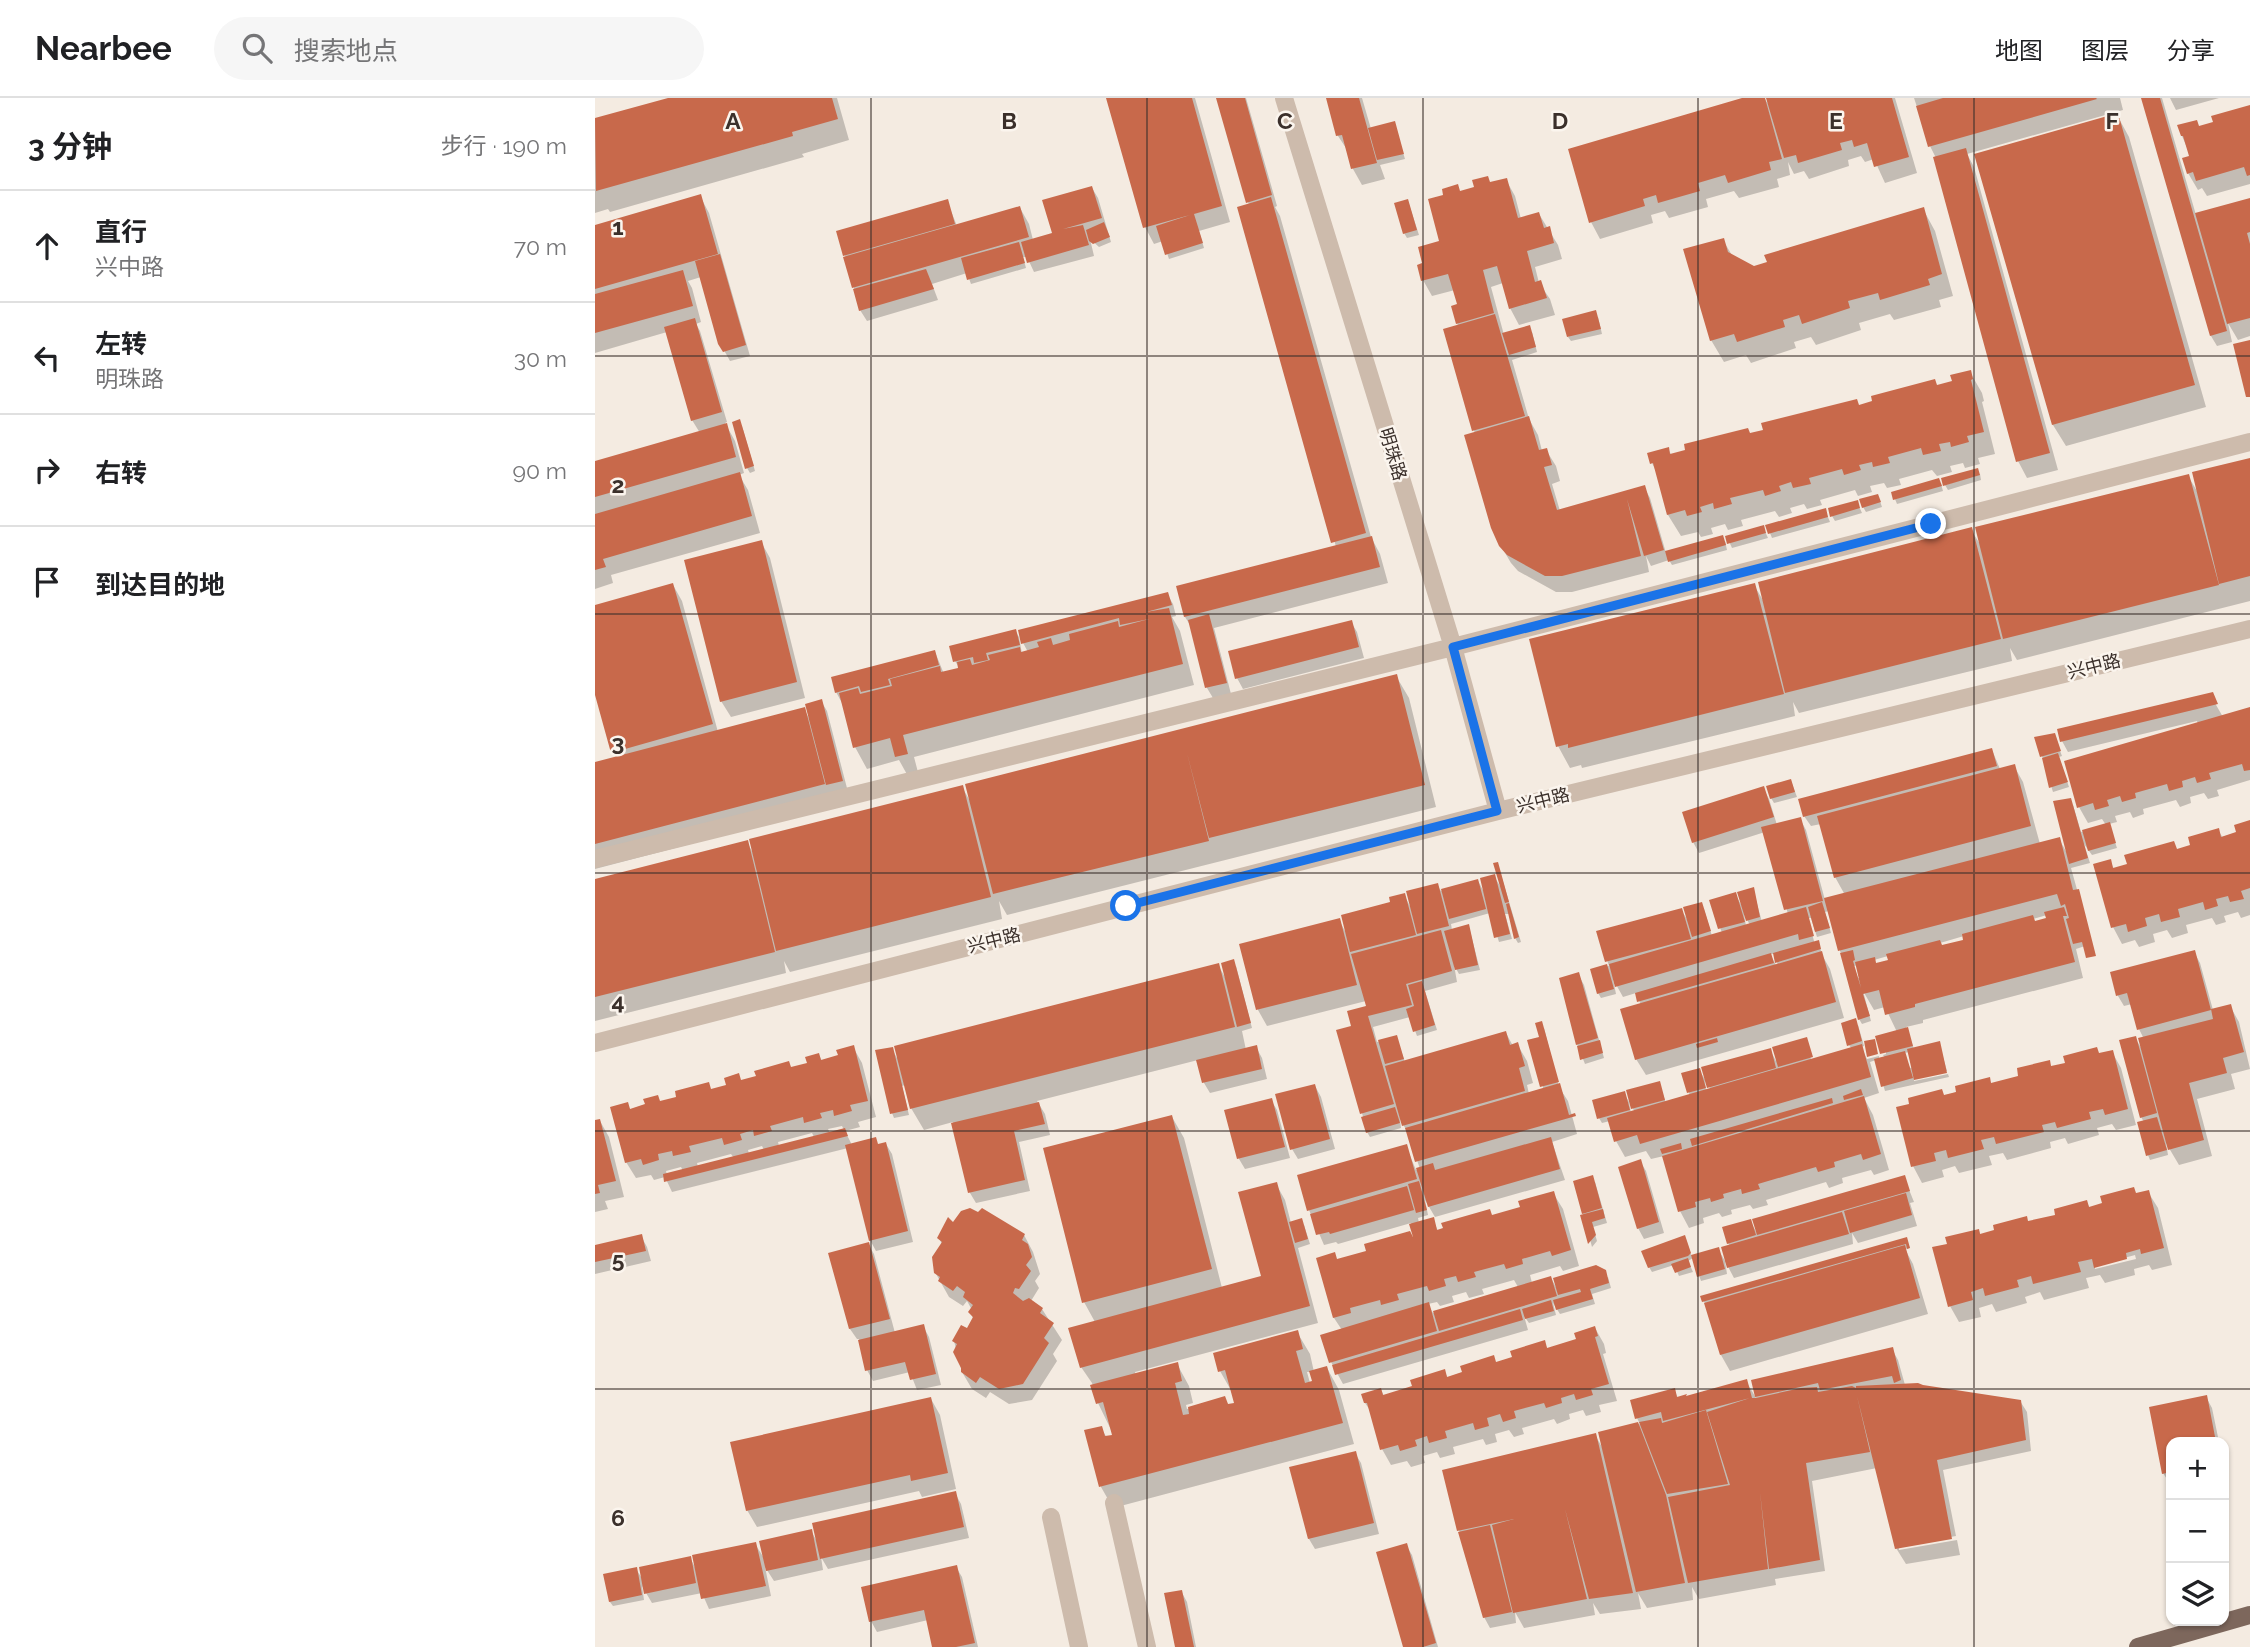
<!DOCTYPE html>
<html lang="zh">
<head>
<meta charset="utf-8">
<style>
	body { margin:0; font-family:Raleway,"Noto Sans SC",sans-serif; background:#f6f6f6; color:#202124 }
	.controls { position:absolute; right:21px; bottom:21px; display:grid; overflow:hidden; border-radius:14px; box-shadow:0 2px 5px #0004 }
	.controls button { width:63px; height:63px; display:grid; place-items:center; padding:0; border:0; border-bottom:2px solid #e0e0e0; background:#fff; color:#202124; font:35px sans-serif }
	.stop { position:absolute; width:21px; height:21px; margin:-16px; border:5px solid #1a73e8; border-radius:50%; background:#fff }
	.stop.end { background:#1a73e8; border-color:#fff; box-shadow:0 2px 7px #0008 }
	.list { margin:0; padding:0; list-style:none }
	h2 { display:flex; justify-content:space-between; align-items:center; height:91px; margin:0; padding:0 28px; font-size:30px }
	h2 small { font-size:23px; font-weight:400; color:#757577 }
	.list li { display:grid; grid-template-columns:46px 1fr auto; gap:21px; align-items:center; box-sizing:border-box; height:112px; padding:0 28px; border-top:2px solid #e0e0e0 }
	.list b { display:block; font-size:26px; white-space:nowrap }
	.list p { margin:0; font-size:23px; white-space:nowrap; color:#757577 }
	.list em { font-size:23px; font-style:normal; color:#757577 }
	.icon { flex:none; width:38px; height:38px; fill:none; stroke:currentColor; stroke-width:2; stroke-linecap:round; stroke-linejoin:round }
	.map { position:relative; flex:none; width:1655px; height:1549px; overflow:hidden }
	header { display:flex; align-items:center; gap:42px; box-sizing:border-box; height:98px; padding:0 35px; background:#fff; border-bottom:2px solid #e0e0e0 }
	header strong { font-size:33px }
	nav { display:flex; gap:38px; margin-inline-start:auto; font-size:24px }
	.search { width:490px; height:63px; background:#f6f6f6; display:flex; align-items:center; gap:18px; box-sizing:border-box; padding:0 24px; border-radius:38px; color:#757577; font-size:26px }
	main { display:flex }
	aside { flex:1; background:#fff }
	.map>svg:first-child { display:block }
	.shadow { fill:#0003; fill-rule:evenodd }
	.building { fill:#c8694b }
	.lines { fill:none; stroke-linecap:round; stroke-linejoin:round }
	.minor { stroke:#cdbbac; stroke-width:18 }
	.major { stroke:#7d675c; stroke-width:18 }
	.route { stroke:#1a73e8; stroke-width:9 }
	.grid { fill:none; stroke:#3b302b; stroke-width:2; stroke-opacity:0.55 }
	.labels { text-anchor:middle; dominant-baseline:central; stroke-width:5; stroke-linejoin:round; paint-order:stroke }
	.street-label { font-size:18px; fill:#3b302b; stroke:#fbf5ee }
	.grid-label { font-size:23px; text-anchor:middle; font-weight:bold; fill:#3b302b; stroke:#fbf5ee; stroke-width:5; stroke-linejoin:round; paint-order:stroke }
</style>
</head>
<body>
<header>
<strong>Nearbee</strong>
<div class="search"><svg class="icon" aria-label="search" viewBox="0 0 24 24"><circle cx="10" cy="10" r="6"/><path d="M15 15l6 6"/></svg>搜索地点</div>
<nav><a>地图</a><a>图层</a><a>分享</a></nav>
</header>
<main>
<aside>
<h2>3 分钟<small>步行 · 190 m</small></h2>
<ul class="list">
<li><svg class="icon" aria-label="ahead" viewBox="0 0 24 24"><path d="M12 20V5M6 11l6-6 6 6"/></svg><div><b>直行</b><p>兴中路</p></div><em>70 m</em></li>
<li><svg class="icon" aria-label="left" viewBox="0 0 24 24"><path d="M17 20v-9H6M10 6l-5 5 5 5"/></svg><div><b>左转</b><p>明珠路</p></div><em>30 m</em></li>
<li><svg class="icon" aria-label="right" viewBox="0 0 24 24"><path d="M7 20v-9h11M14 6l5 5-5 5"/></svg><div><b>右转</b></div><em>90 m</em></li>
<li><svg class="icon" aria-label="arrive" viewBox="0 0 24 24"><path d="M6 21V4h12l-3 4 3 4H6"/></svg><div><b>到达目的地</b></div></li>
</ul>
</aside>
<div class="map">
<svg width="1655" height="1549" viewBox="0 0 1655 1549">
	<rect width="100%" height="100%" fill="#f4ebe1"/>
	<path class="shadow" d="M79 0H242L254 42 207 56 209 59 15 114 13 111 0 115V22Z
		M513 0H600L635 124 604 133 609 150 574 161 568 143 559 146 550 129Z
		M623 0H651L682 108 680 109 685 118 776 439 785 456 793 485 619 530 636 596 618 600 612 590 597 530 590 519 583 490 741 449 654 107Z
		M732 0H767L776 31 799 25 810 61 785 67 790 81 767 87 758 71 753 53 743 38Z
		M1154 0H1169L1174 7 1173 0H1300L1322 75 1290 85 1279 61 1270 64 1266 58 1253 62 1254 68 1214 81 1209 73 1199 76 1193 64 1195 77 1182 81 1184 89 1144 100 1139 93 1111 101 1113 109 1074 120 1070 113 1056 117 1058 125 1005 141 996 124Z
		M1319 0H1525L1528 12 1372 56 1379 69 1463 372 1432 380 1423 363 1340 61 1341 60 1335 48Z
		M1548 0H1567L1601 117 1655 102V238L1643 242 1633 225 1637 244 1622 248 1616 238Z
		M1575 0H1624L1581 12Z
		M1655 9V86L1612 98 1607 90 1603 92 1593 75 1596 59 1587 38 1620 26 1618 19Z
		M1522 17 1534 39 1611 309 1471 348 1458 327 1382 58Z
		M911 82 920 98 926 121 944 116 963 147 967 161 940 169 944 185 955 201 960 217 924 227 915 210 908 185 896 189 909 237 937 234 942 254 917 262 934 321 943 337 947 353 951 352 961 368 965 383 957 386 965 413 1049 389 1055 400 1071 455 1130 443 1132 452 1077 467 1074 462 1056 468 1051 458 1054 474 977 494H961L923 473 916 465 906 448 879 332 863 228 858 209 864 207 860 192 837 198 828 182 830 166 846 144 866 95Z
		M497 90 503 100 516 144 504 149 495 141 499 158 439 174 432 159H428L431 170 376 186 372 175 337 186 343 202 272 223 265 212 250 157 352 103 362 128 425 110 434 126 438 142 459 136Z
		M105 98 114 115 155 258 135 263 125 245 106 179 93 183 97 190 106 224 101 226 105 233 132 324 130 325 140 343 149 375 144 377 153 392 165 435 16 477 18 485 0 491V365L105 335 97 322 72 234 0 255V128Z
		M813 103 824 137 812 140 809 135Z
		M1328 111 1340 133 1358 198 1344 202 1346 209 1299 222 1295 216 1264 225 1266 232 1221 247 1216 239 1199 244 1201 250 1156 265 1151 257 1129 264 1116 242 1128 142 1138 159 1158 170Z
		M1003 219 1007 236 976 243 973 239Z
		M1375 274 1387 295 1389 303 1387 304 1400 356 1383 360 1385 366 1370 370 1368 365 1355 368 1357 374 1342 378 1337 372 1304 381 1306 387 1292 390 1289 385 1275 388 1277 394 1263 398 1260 392 1225 402 1227 407 1212 411 1209 406 1195 410 1197 415 1184 419 1180 413 1146 422 1148 428 1133 432 1130 426 1116 430 1118 436 1106 439 1103 434 1086 438 1073 417 1062 375 1057 365 1073 351 1077 358 1359 285Z
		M147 328 160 373 155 375 152 370Z
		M1655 362V503L1422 562 1415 550 1417 563 1204 615 1198 604 1200 618 987 670 986 667 975 670 963 648 1159 487 1169 504 1376 432 1385 446 1593 378 1602 393 1599 376Z
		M1385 376 1386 382 1353 392 1350 387Z
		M1346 386 1348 393 1302 406 1300 401Z
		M1285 403 1287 409 1271 414 1268 409Z
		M1262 404 1267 415 1240 423 1237 418Z
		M1230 412 1235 424 1177 440 1175 435Z
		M1168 429 1173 440 1137 450 1132 439Z
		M166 444 175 460 210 600 136 619 126 603Z
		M78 487 87 503 123 634 209 611 215 622 226 603 232 613 253 694 241 708 0 771V666L21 660 0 591V508Z
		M572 496 578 506 581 518 577 519 585 533 599 587 319 659 324 678 314 680 304 662 272 671 260 649 247 605 241 594 340 554 349 576 365 571 360 563 420 533 424 539 427 556 433 554 427 543Z
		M756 524 762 534 769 560 648 591 642 580Z
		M801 578 814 600 841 709 412 817 404 803 407 821 195 874 189 863 191 875 0 923V783L152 744 158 755 367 689 375 703Z
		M1617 600 1628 619 1655 611V682L1622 692 1624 698 1613 701 1609 695 1595 699 1596 705 1585 709 1581 702 1548 711 1549 716 1538 720 1535 714 1520 718 1522 724 1514 726 1522 750 1497 757 1489 746 1495 765 1476 770 1500 856 1490 848 1481 851 1488 880 1328 922V925L1311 929 1319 951 1344 945 1352 973 1319 980V983L1353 976 1354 979 1290 993 1281 962 1275 964 1284 995 1269 1000 1278 1017 1294 1072 1279 1077 1276 1072 1247 1080 1248 1085 1234 1090 1231 1084 1171 1102 1173 1107 1158 1111 1155 1107 1136 1112 1137 1116 1127 1119 1124 1115 1108 1120 1109 1125 1094 1130 1085 1113 1069 1058 1056 1061 1051 1053 1030 1059 1021 1043 1015 1023 1007 1025 1004 1020 1029 995 1034 1004 1036 1015 1040 1014 1035 1006 1064 985 1071 1005 1095 998 1088 976 1104 972 1111 983 1175 952 1181 963 1211 944 1218 968 1257 951 1254 947 1263 927 1269 948 1266 949 1272 961 1284 958V962L1290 960 1288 957 1291 956V952L1302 934 1290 909 1279 912 1268 893 1276 923 1267 926 1264 921 1234 813 1230 814 1236 835 1222 839 1216 820H1213L1220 847 1225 849 1227 857 1235 871 1249 920 1051 977 1041 961 1046 907 1041 895 1028 899 1018 881 1021 896 1006 900 1003 895 997 872 1014 868 1003 834 1086 812 1092 821 1109 811 1117 838 1127 835 1116 803 1140 796 1147 808 1158 791 1167 824 1193 816 1170 734 1104 755 1098 744 1168 690 1174 701 1182 727 1205 721 1211 732 1230 802 1250 797 1240 779 1226 726 1216 728 1209 718 1397 652 1405 671 1419 668 1428 684 1445 746 1464 741 1472 755 1478 707 1486 734 1511 727 1507 721 1493 725 1484 709 1603 626 1602 623 1473 654 1467 643ZM1149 816 1155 827 1151 828ZM1452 817 1453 822 1441 825 1438 821ZM1369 838 1370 843 1347 849 1345 845ZM1175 856H1180L1183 868 1182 869ZM1293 858 1295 863 1282 866 1279 862ZM1263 867 1266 879 1263 880 1259 868ZM1315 954 1318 969 1315 970 1309 955ZM1110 982 1116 992 1111 993Z
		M1459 637 1467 658 1464 659 1474 689 1458 694 1447 658Z
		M1196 683 1202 699 1179 705 1176 700Z
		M1655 724V817L1646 820 1643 814 1629 818 1631 824 1621 827 1617 820 1591 827 1593 835 1577 840 1572 832 1558 836 1560 844 1544 849 1540 842 1527 846 1518 829 1515 763 1519 771 1597 749 1623 732 1628 740 1643 735 1641 728Z
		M904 770 926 844 923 845 920 840 914 816H910L917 841 904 844 895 815 856 826 857 832 875 833 885 872 864 876 859 867 862 884 830 893 842 932 822 938 815 919 778 929 782 944 801 939 810 964 911 935 918 948 922 946 932 963 938 985 932 987 934 996 948 992 946 940 949 930 964 989 973 1003 982 1036 957 1044 970 1082 840 1119 830 1102 833 1117 823 1120 824 1125 840 1126 843 1133 927 1110 958 1095 968 1111 984 1168 968 1173 965 1168 935 1177 937 1185 956 1180 962 1191 1013 1179 1016 1190 997 1196 1000 1206 965 1216 958 1205 961 1217 934 1225 929 1218 933 1232 748 1286 736 1264 747 1232 739 1220 723 1161 743 1163 822 1146 816 1125 743 1146 741 1144 729 1147 714 1112 811 1048 821 1072 825 1071 813 1035 805 1021 806 1030 775 1039 772 1034 767 1015 758 929 773 909 771 903 672 928 663 912 646 848 744 822 751 835 809 797 815 808 842 787 846 793 883 783 889 794 899 778 905 788ZM919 1182 923 1189 838 1215 833 1206 842 1204 845 1208 859 1204 857 1198 871 1194 874 1200 889 1196 887 1191Z
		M1599 854 1605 865 1618 912 1635 908 1644 924 1655 971 1636 976 1640 991 1602 1001 1617 1058 1584 1067 1571 1045 1573 1057 1555 1062 1553 1057 1549 1024 1546 1019 1540 940 1547 951 1549 941 1544 931 1537 906 1529 908 1523 898 1517 875Z
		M623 867 631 881 641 868 657 930 647 933 651 952 661 949 667 960 672 981 615 995 609 985 603 962 442 1003 450 1016 455 1037 424 1044 435 1093 381 1105 375 1095 358 1024 329 1032 316 1010 310 987 307 988 314 1017 299 1020 297 1015V951L302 960Z
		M983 876 989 887 1009 960 990 966 982 946Z
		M258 949 267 965 281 1019 263 1024 265 1029 250 1033 257 1047 291 1046 297 1056 318 1144 281 1153 275 1142 253 1050 77 1094 70 1079 59 1082 56 1077 41 1080 31 1064 32 1007 36 1012 117 992 214 966 224 957 227 963 245 958ZM247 1028 249 1032 235 1035 233 1031ZM217 1035 219 1039 184 1048 183 1044ZM167 1048 169 1052 154 1056 153 1052ZM136 1056 139 1060 103 1069 102 1065ZM86 1069 88 1073 72 1077 71 1073Z
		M1517 954 1526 970 1541 1027 1521 1032 1517 1026 1502 1030 1504 1037 1473 1046 1470 1040 1455 1044 1456 1050 1412 1062 1408 1055 1394 1058 1397 1067 1364 1075 1360 1068 1347 1072 1349 1079 1327 1085 1318 1068 1349 999 1394 981 1397 987 1426 979 1454 964 1457 970Z
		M720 988 726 999 740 1051 703 1061 697 1051Z
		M676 1002 682 1012 695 1060 650 1071 644 1061 631 1013Z
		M577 1019 589 1040 627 1190 668 1179 681 1086 690 1102 696 1125 709 1127 715 1146 703 1150 723 1225 540 1274 541 1277 582 1266 594 1288 598 1305 591 1307 592 1311 630 1301 634 1308 641 1306 637 1294 625 1273 702 1234 715 1256 719 1274 732 1270 744 1292 759 1346 518 1410 506 1389V1330L512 1340 519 1338 503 1305 497 1285 486 1269 500 1224 489 1204ZM712 1274H716L719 1285H715Z
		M5 1023 14 1039 29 1099 10 1103 13 1111 0 1114V1024Z
		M1045 1063 1051 1073 1069 1135 1049 1141 1043 1130Z
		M1309 1079 1319 1104 1315 1105 1322 1128 1263 1145 1257 1135 1258 1146 1139 1180 1130 1163 1132 1176 1106 1183 1098 1160 1093 1163 1098 1174 1084 1178 1079 1167 1057 1174 1054 1169 1091 1144 1097 1159 1123 1151 1130 1163 1135 1148 1133 1145 1155 1123 1162 1135Z
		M980 1084H1000L1012 1125 998 1129 1002 1143 997 1149Z
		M1553 1094 1563 1110 1577 1167 1557 1172 1554 1167 1539 1171 1540 1177 1510 1185 1505 1177 1491 1180 1494 1190 1449 1202 1445 1194 1430 1199 1432 1205 1401 1214 1397 1206 1384 1210 1386 1219 1364 1224 1355 1208 1354 1147 1384 1133 1386 1138 1463 1118 1491 1104 1495 1110ZM1540 1157 1541 1161 1500 1171V1168Z
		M359 1127 429 1137 438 1154 445 1176 440 1183 444 1190 436 1203 447 1211 467 1242 458 1256 462 1263 437 1302 414 1306 395 1294 391 1300 377 1291 367 1274 359 1243 373 1232 379 1222 375 1214 377 1212 372 1203 368 1208 354 1199 340 1174 347 1146 344 1140Z
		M46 1138 52 1149 56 1163 0 1176V1149Z
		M1311 1141 1315 1150 1310 1151 1318 1166 1333 1216 1135 1273 1126 1257 1112 1207 1108 1203Z
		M273 1146 279 1156 300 1235 328 1228 334 1239 346 1287 322 1292 315 1274 278 1283 272 1272 264 1241H262L255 1231 235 1156Z
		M1000 1230 1009 1246 1011 1255 1008 1256 1022 1303 1004 1307 1006 1314 991 1318 988 1312 974 1316 975 1321 962 1326 959 1321 927 1330 929 1336 919 1339 914 1332 900 1336 902 1344 891 1347 888 1341 858 1349 860 1356 845 1360 842 1354 828 1358 830 1365 816 1369 812 1363 796 1367 787 1351 777 1315 770 1305 786 1292 789 1298 819 1289 849 1273 853 1280 919 1261 949 1245 953 1251 983 1242Z
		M1297 1251 1303 1262 1310 1287 1425 1303 1432 1314 1436 1353 1348 1372 1361 1438 1304 1448V1452L1362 1442 1365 1457 1311 1466 1301 1450 1282 1370 1217 1383 1230 1473 1180 1481 1181 1487 1104 1501 1097 1489 1098 1502 1052 1510 1043 1495 1046 1511 1005 1516 998 1505 1000 1517 929 1530 920 1514 921 1525 895 1530 889 1519 864 1432 1000 1337 1007 1349 1005 1335 1045 1326 1042 1320 1079 1292 1083 1300 1091 1298 1092 1300 1151 1283 1161 1300 1158 1283Z
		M1611 1299 1617 1310 1624 1344H1576L1575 1386 1568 1375 1556 1310Z
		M336 1301 345 1317 361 1391 327 1399 324 1393 162 1429 152 1412Z
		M760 1355 766 1365 784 1436 720 1451 714 1441 696 1371Z
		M360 1395 366 1406 374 1440 233 1471 226 1459 228 1472 179 1483 170 1469 176 1498 114 1511 107 1495 57 1505 47 1488 49 1502 18 1508 15 1504 10 1478 41 1471 48 1482 95 1460 101 1471 160 1446 169 1460 216 1433 223 1445Z
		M811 1447 817 1457 843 1549H810Z
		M361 1469 367 1479 383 1549H339L333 1522 282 1534 276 1523Z
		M586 1493 592 1504 601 1549H582Z"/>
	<path class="building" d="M73 0H237L243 21 197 34 198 38 1 93 0 20Z
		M511 0H597L627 108 599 116 608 145 570 157 561 128 595 117 548 130Z
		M621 0H650L677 97 651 105Z
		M731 0H764L782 65 756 71 747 37 741 38Z
		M1147 0H1170L1187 61 1174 64 1176 72 1133 85 1130 77 1103 85 1105 93 1063 105 1061 97 1048 101 1050 108 994 125 973 51Z
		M1171 0H1297L1314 59 1279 69 1272 45 1259 49 1257 42 1245 45 1247 52 1203 65 1201 57 1189 60Z
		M1348 0H1501L1502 1 1333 49 1321 8Z
		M1546 0H1565L1632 233 1615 238Z
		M1655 7V77L1652 78 1649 69 1601 83 1598 74 1592 76 1587 60 1594 58 1588 38H1586L1582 27 1602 22 1604 28 1618 24 1616 18Z
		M1523 15 1600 287 1457 327 1379 56Z
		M800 23 809 56 782 62 773 30Z
		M1371 50 1455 355 1421 364 1338 59Z
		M893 78 895 84 912 80 923 120 944 114 949 130 955 128 959 145 932 153 940 184 946 182 952 200 914 211 902 168 888 172 899 215 861 226 856 208 862 206 853 176 826 183 822 167 827 165 823 149 844 143 833 101 848 97 847 91 863 86 865 93 879 89 877 82Z
		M497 88 507 120 468 131 488 127 494 147 432 165 426 144 457 135 447 102Z
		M106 96 123 156 0 191V127Z
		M676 99 771 435 736 445 642 109Z
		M1655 100V134L1652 135 1655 146V220L1632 226 1600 115Z
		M353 101 360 126 248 158 241 133Z
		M813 101 822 132 808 136 799 105Z
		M425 108 434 139 257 190 248 159Z
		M1329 109 1347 176 1333 181 1335 187 1285 202 1283 195 1253 203 1255 210 1207 226 1204 217 1188 222 1190 229 1142 244 1139 236 1115 243 1088 151 1129 140 1133 154 1159 168 1172 164 1169 157Z
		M509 124 515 139 498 146 494 143 491 132Z
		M424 144 430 165 372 182 366 160Z
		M125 156 151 247 128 254 123 246 100 163Z
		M331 171 339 191 264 213 258 191Z
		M88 172 98 208 0 235V196Z
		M1001 212 1006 231 972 239 967 221Z
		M900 216 930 318 877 333 848 231Z
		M100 220 127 314 96 323 69 229Z
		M935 227 941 249 914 257 907 235Z
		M1655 242V299H1651L1638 246Z
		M1376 272 1378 281 1376 282 1389 334 1372 338 1374 344 1356 349 1355 344 1344 346 1346 353 1328 357 1326 350 1293 359 1295 365 1278 369 1277 364 1264 367 1266 372 1249 377 1247 371 1214 380 1216 386 1198 390 1196 384 1184 388 1186 393 1170 398 1168 392 1135 400 1137 406 1119 411 1118 405 1105 409 1107 414 1092 418 1090 412 1072 417 1058 365 1055 366 1052 355 1074 349 1075 356 1090 352 1089 346 1153 330 1155 335 1168 332 1166 325 1262 301 1264 307 1277 303 1276 298 1340 281 1342 287 1357 283 1355 277Z
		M934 318 944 352 952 350 957 367 949 369 962 412 1050 387 1069 452 1049 458 1032 401 1046 458 967 478H950L912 457 904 448 896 430 869 337Z
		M145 321 159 368 150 371 137 324Z
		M132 325 141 359 0 399V363Z
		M1655 360V478L1624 486 1597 374Z
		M1383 370 1385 377 1348 388 1346 380Z
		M145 374 157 418 8 461 11 469 0 472V416Z
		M1594 376 1624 487 1408 541 1380 429Z
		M1344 380 1347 388 1298 402 1296 394Z
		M1283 396 1286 404 1267 410 1264 401Z
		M1263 402 1265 410 1235 419 1233 410Z
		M1231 410 1233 419 1173 436 1170 427Z
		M1169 427 1171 435 1132 446 1130 438Z
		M1377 429 1406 541 1190 595 1163 484Z
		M1128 437 1131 447 1073 464 1070 453Z
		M777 438 785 469 589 519 581 488Z
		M167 442 202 584 125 604 89 462Z
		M78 485 118 626 16 655 0 597V507Z
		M1160 485 1189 596 973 650V646L961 649 934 541Z
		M573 494 577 507 551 514 574 510 588 566 308 637 313 656 300 659 295 640 258 650 244 595 263 590 265 596 297 588 295 581 345 568 346 574 363 570 362 564 375 561 377 567 395 562 393 557 425 549 426 554 444 549 442 544 456 540 458 547 475 542 474 536 523 523 524 529 554 521 525 527 524 520 426 546 423 532Z
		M614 516 632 585 610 590 593 522Z
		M757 522 764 549 640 581 633 553Z
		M421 531 425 547 391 555 393 562 379 565 378 559 358 564 354 548Z
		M340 552 344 567 293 581 295 587 266 594 264 588 240 595 236 579Z
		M802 576 830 687 614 740 592 655 614 743 398 796 370 686Z
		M1618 594 1623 606 1465 644 1462 631Z
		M227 601 248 683 231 687 210 606Z
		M210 609 230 686 0 746V664Z
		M1655 609V672L1649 673 1647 666 1614 675 1616 681 1602 685 1600 679 1587 683 1588 689 1574 693 1572 686 1540 695 1541 700 1527 704 1525 698 1512 702 1514 708 1500 712 1498 705 1482 710 1469 663Z
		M1460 635 1466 653 1445 659 1439 639Z
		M1397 650 1402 668 1208 719 1203 701Z
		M1463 655 1473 684 1454 690 1447 660Z
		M1420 666 1436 728 1239 780 1222 718Z
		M1196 681 1200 694 1175 701 1171 688Z
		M368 687 396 799 181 853 154 741Z
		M1169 688 1179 719 1097 745 1087 714Z
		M1476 700 1493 760 1474 766 1458 703Z
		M1206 719 1228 803 1189 812 1166 729Z
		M1655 722V790L1646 793 1649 801 1635 804 1633 798 1621 801 1623 808 1610 812 1608 804 1583 811 1585 819 1566 824 1564 816 1550 820 1552 828 1533 834 1531 826 1516 830 1498 766 1516 761 1518 770 1532 766 1529 757 1579 743 1582 751 1595 747 1593 739 1624 730 1626 739 1641 734 1639 727Z
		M1515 724 1521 745 1493 753 1487 732Z
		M1465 739 1478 792 1484 791 1501 858 1491 860 1487 844 1478 846 1471 821 1474 820 1470 806 1466 808 1462 796 1243 853 1229 800Z
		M153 742 180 854 0 899V781Z
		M903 764 914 804 910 805 898 765Z
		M900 776 915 836 899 840 885 780Z
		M883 781 891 811 854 821 846 791Z
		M843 785 854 828 822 836 811 793Z
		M1159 789 1165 819 1151 823 1142 794Z
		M1141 794 1150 824 1123 831 1114 802Z
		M810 795 821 837 755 854 746 817 795 804 794 799Z
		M1107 804 1116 833 1097 839 1088 809Z
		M1227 804 1235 830 1220 834 1213 809Z
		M914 805 924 839 919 841 911 806Z
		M1211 809 1219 838 1204 842 1203 836 1020 889 1014 866Z
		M1469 809 1472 818H1468L1480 864 1320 906V909L1290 917 1284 892 1268 896 1275 918 1263 922 1245 855 1258 852 1260 862 1258 863 1266 890 1260 864 1280 859 1281 865 1293 862 1291 856 1345 842 1347 847 1368 842 1367 836 1438 817 1440 823 1451 820 1449 814Z
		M1087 810 1096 841 1010 864 1001 833Z
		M745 820 762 887 661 912 644 846Z
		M874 826 883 867 860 872 849 833Z
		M846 832 857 873 811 886 817 907 773 918 799 1006 765 1016 741 932 756 928 752 913 771 908 756 856Z
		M1224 842 1226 851 1180 865 1178 855Z
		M1600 852 1616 912 1542 932 1532 895 1521 898 1515 874Z
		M1227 853 1241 904 1040 962 1025 911Z
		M1176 855 1179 865 1042 904 1040 895Z
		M639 861 656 925 642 929 626 865Z
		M624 865 640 929 315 1011 299 948Z
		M1012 866 1019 891 1002 896 995 871Z
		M984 874 1003 940 981 947 964 880Z
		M827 883 840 927 818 934 811 911 819 908 813 887Z
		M1636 906 1649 954 1628 960 1632 975 1594 985 1609 1042 1573 1052 1543 940 1618 921 1616 911Z
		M1261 920 1267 943 1252 948 1246 925Z
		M947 923 964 984 945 989 932 942 944 939 940 925Z
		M1313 929 1318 948 1285 956 1280 938Z
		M911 933 915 947 923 944 930 968 924 970 930 993 807 1028 790 968Z
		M802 937 809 961 790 966 783 942Z
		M1541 938 1562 1015 1545 1020 1524 942Z
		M1212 939 1218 959 1183 969 1177 949Z
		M1122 940 1123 944 1102 950 1101 946Z
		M1280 941 1283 956 1272 959 1269 943Z
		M1005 942 1008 955 985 962 982 948Z
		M1345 943 1352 975 1319 982 1312 951Z
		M1267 946 1276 979 1045 1046 1042 1037 1019 1044 1012 1020Z
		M259 947 273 1003 255 1007 257 1013 239 1018 238 1012 225 1015 227 1020 209 1025 208 1019 175 1028 177 1033 159 1038 158 1032 145 1036 147 1042 129 1047 127 1040 94 1048 96 1054 78 1058 77 1053 63 1056 64 1062 48 1067 46 1061 30 1065 15 1009 33 1004 35 1011 50 1006 48 1001 63 997 65 1003 81 999 80 993 114 984 116 991 131 987 129 980 144 975 146 982 161 978 159 973 194 963 196 969 212 965 210 959 224 955 226 962 243 957 241 952Z
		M662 947 667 971 607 985 601 962Z
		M298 949 313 1012 295 1016 280 952Z
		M1502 949 1504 955 1518 952 1533 1011 1510 1017 1508 1011 1494 1014 1496 1021 1462 1030 1460 1024 1447 1027 1449 1034 1401 1046 1399 1039 1386 1042 1389 1051 1353 1060 1351 1052 1339 1055 1341 1063 1316 1069 1301 1009 1314 1006 1313 1000 1347 991 1349 997 1361 994 1360 988 1395 979 1396 985 1423 978 1422 970 1455 962 1456 968 1470 965 1468 958Z
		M1176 950 1181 970 1112 990 1106 969Z
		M1310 953 1318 980 1286 989 1279 961Z
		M1105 970 1111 990 1092 995 1086 975Z
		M1065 983 1070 1002 1036 1011 1031 992Z
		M965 985 974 1017 980 1015 981 1018 820 1064 810 1030Z
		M720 986 735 1041 695 1052 680 996Z
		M1266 991 1268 997 1249 1002 1248 998Z
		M1030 993 1035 1012 1002 1021 997 1002Z
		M1269 998 1286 1056 1268 1062 1266 1056 1239 1064 1240 1069 1223 1074 1221 1069 1163 1086 1165 1091 1147 1096 1146 1091 1128 1096 1129 1100 1116 1104 1115 1100 1100 1104 1101 1109 1083 1114 1067 1058Z
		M677 1000 690 1049 642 1061 629 1012Z
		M1237 1000 1238 1005 1097 1048 1095 1041Z
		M444 1004 450 1026 419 1033 430 1082 373 1095 356 1025Z
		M800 1009 805 1025 771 1035 766 1019Z
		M577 1017 617 1171 487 1205 448 1050Z
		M1562 1019 1572 1052 1551 1058 1542 1024Z
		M5 1021 21 1083 3 1087 5 1095 0 1096V1022Z
		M250 1030 253 1038 69 1084 68 1076Z
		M281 1039 283 1046 291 1044 313 1133 274 1143 250 1047Z
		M956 1039 965 1071 833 1109 821 1070 838 1065 840 1072Z
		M1086 1045 1087 1051 1067 1056 1065 1051Z
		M812 1046 822 1081 712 1113 702 1077Z
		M1046 1061 1064 1124 1042 1131 1023 1069Z
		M998 1077 1007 1110 987 1116 978 1083Z
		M1310 1077 1315 1093 1162 1137 1157 1121Z
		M824 1083 832 1112 821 1115 813 1086Z
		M682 1084 715 1208 485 1270 473 1230 666 1178 643 1094Z
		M812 1088 819 1112 735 1136 734 1134 721 1137 715 1116Z
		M1539 1089 1541 1095 1554 1092 1569 1150 1546 1156 1545 1151 1531 1155 1532 1161 1499 1170 1497 1161 1483 1164 1486 1174 1438 1186 1436 1178 1422 1182 1424 1189 1390 1198 1388 1190 1376 1194 1378 1202 1353 1209 1337 1149 1352 1146 1350 1139 1384 1131 1385 1136 1399 1132 1398 1127 1432 1118 1433 1123 1460 1117 1459 1111 1492 1102 1494 1109 1507 1105 1505 1098Z
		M959 1093 976 1152 957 1158 955 1153 927 1161 928 1166 911 1171 909 1166 879 1174 881 1179 863 1184 861 1178 849 1181 851 1188 834 1193 832 1188 802 1196 804 1202 786 1207 785 1202 755 1210 756 1215 738 1220 721 1160 740 1154 742 1161 771 1153 769 1146 815 1133 818 1139 814 1126 839 1119 842 1132 848 1130 846 1125 895 1111 897 1117 925 1109 923 1103Z
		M1311 1095 1317 1117 1255 1135 1249 1113Z
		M375 1110 383 1114 387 1110 430 1136 427 1142 433 1146 437 1159 431 1167 436 1173 424 1191 420 1190 418 1195 428 1203 434 1200 448 1210 445 1215 459 1225 449 1240 454 1245 428 1286 404 1291 385 1279 381 1285 366 1274V1270L358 1254 362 1246 357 1243 366 1227 372 1230 378 1219 373 1214 378 1207 368 1199 370 1194 362 1188 358 1193 343 1183 345 1179 339 1175 337 1159 347 1144 342 1140 353 1119 358 1124 366 1113Z
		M1008 1111 1010 1120 997 1124 1001 1137 993 1146 985 1117Z
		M1247 1114 1254 1136 1132 1170 1126 1149Z
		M707 1120 713 1141 700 1145 694 1124Z
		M1156 1121 1161 1137 1132 1146 1127 1129Z
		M47 1136 51 1153 0 1164V1147Z
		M1090 1137 1096 1155 1093 1158 1053 1170 1046 1153Z
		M1312 1139 1315 1150 1312 1151 1311 1146 1107 1204 1105 1198Z
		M274 1144 295 1221 254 1231 233 1155Z
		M1310 1147 1325 1200 1125 1257 1109 1205Z
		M1124 1149 1130 1171 1102 1179 1096 1157Z
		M1093 1160 1096 1169 1080 1175 1076 1166Z
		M1001 1167 1011 1172 1014 1185 995 1191 998 1201 961 1212 958 1202 986 1194 985 1191 963 1197 958 1180Z
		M956 1178 962 1198 844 1233 838 1213Z
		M956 1202 959 1213 930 1221 927 1211Z
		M834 1204 842 1233 734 1265 725 1237Z
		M925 1211 928 1222 740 1277 737 1267Z
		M329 1226 341 1276 315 1282 310 1264 270 1273 263 1242Z
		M1000 1228 1003 1238 1000 1239 1014 1286 996 1291 998 1297 981 1302 979 1296 966 1300 967 1305 951 1310 949 1305 919 1313 921 1320 908 1324 905 1316 892 1320 894 1328 880 1332 878 1325 850 1333 852 1340 834 1345 832 1338 820 1342 822 1348 805 1353 803 1347 785 1352 772 1305H769L766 1296 786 1290 788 1297 817 1288 815 1282 850 1271 852 1279 867 1274 865 1268 899 1257 901 1264 917 1259 915 1253 950 1242 952 1250 981 1241 979 1235Z
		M703 1232 708 1251 701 1253 710 1285 717 1283 714 1273 732 1268 748 1325 504 1389 489 1332 507 1328 510 1338 517 1337 508 1304 501 1306 495 1287 583 1264 587 1283 580 1285 588 1317 594 1316 593 1309 630 1298 633 1306 639 1305 630 1272 623 1274 618 1255Z
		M1298 1249 1306 1282 1299 1285 1297 1278 1225 1292 1223 1285 1160 1299 1156 1282Z
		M1152 1281 1157 1300H1161L1206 1290 1222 1289 1223 1294 1257 1288 1261 1290V1288L1323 1285 1328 1287 1426 1302 1431 1342 1342 1362 1357 1441 1300 1451 1262 1298 1275 1354 1211 1365 1225 1462 1174 1471 1165 1394 1173 1471 1093 1485 1073 1399 1135 1387 1112 1314 1155 1300 1068 1323 1066 1314 1040 1321 1035 1302 1080 1290 1082 1299 1092 1296 1091 1298Z
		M1612 1297 1621 1344H1576V1374L1567 1376 1554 1309Z
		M336 1299 353 1375 316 1383 315 1377 151 1413 135 1344Z
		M1111 1312 1133 1386 1072 1396 1044 1324 1066 1320 1067 1325Z
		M1043 1324 1071 1397 1090 1485 1041 1494 1003 1334Z
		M1001 1335 1038 1495 994 1501 970 1411 992 1501 918 1515 897 1427 919 1421 862 1433 847 1372Z
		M761 1353 779 1425 713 1441 694 1369Z
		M361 1393 369 1429 225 1461 217 1425Z
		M895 1427 917 1514 888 1520 863 1434Z
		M217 1431 223 1462 171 1473 164 1443Z
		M161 1444 171 1488 106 1501 97 1457Z
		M812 1445 841 1545 828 1549H808L781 1454Z
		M96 1458 101 1485 49 1496 44 1469Z
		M362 1467 380 1545 361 1549H337L329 1512 274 1524 266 1489Z
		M42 1469 47 1497 14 1504 8 1476Z
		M587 1492 599 1549H580L569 1495Z"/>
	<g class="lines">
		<path class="minor" d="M689 0 858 549 903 713
			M0 761 858 549 1655 344
			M0 945 903 713 1655 531
			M519 1405 552 1549
			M456 1419 484 1549"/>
		<path class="major" d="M1543 1549 1655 1517"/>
	</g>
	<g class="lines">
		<path class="route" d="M531 808 902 713 858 549 1336 426"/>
	</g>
	<path class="grid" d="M276 0V1549M552 0V1549M828 0V1549M1103 0V1549M1379 0V1549M0 258H1655M0 516H1655M0 775H1655M0 1033H1655M0 1291H1655"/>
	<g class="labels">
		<g class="street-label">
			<text transform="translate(798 356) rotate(73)">明珠路</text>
			<text transform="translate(1499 568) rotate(-14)">兴中路</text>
			<text transform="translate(948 702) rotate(-14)">兴中路</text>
			<text transform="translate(399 842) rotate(-14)">兴中路</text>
		</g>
	</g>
	<g class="grid-label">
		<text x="138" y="31">A</text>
		<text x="414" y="31">B</text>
		<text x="690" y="31">C</text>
		<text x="965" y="31">D</text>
		<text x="1241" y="31">E</text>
		<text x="1517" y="31">F</text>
		<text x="23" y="137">1</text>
		<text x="23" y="395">2</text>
		<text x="23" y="653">3</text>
		<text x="23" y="912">4</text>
		<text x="23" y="1170">5</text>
		<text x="23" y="1428">6</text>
	</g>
</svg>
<div class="controls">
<button>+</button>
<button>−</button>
<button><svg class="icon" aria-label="layers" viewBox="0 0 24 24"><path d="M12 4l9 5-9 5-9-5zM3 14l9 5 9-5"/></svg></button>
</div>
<div class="stop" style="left:531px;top:808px"></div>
<div class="stop end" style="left:1336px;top:426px"></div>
</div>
</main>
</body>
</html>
